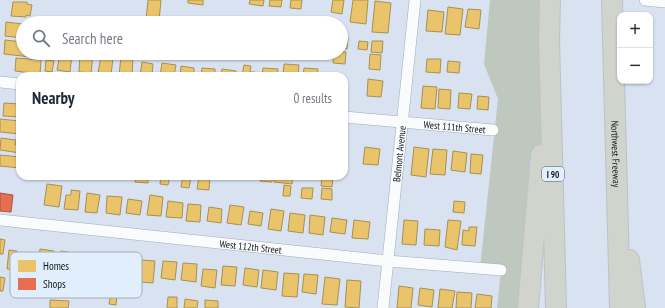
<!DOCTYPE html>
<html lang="en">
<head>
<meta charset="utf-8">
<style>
	body { margin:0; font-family:"PT Sans Narrow",sans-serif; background:#f2f2f3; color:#1f2937 }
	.controls { position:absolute; right:12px; top:12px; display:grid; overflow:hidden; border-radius:8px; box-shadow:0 1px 3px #0004 }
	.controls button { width:36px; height:36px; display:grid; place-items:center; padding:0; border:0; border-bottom:1px solid #e0e1e3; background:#fff; color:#1f2937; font:20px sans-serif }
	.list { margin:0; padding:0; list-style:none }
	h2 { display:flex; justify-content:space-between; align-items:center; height:52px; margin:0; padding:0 16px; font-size:17px }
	h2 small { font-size:13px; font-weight:400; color:#747a83 }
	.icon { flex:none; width:22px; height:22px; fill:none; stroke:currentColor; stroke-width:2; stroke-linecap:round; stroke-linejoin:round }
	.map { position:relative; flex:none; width:665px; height:308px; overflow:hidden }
	.search { position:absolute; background:#fff; box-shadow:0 1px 3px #0004; left:16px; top:16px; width:332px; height:44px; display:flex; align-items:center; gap:10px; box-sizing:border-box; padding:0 14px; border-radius:22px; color:#747a83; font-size:15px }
	.panel { position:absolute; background:#fff; box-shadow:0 1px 3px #0004; left:16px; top:72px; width:332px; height:108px; border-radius:12px }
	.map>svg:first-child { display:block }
	.green { fill:#bec8bf }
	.homes { fill:#e9c46a; stroke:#a89054 }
	.shops { fill:#e76f51; stroke:#a65542 }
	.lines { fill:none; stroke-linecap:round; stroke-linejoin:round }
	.street-casing { stroke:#a3abb6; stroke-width:12 }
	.highway-casing { stroke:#bcc2c8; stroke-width:22 }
	.street { stroke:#f9fbfd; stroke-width:11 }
	.highway { stroke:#d0d4cc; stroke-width:20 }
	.labels { text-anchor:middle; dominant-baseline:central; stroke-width:4; stroke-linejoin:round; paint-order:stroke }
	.shield { fill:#e1eefc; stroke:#4f5861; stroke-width:1 }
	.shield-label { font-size:9px; font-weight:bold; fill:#10171f }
	.street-label { font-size:10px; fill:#10171f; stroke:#e1eefc }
	.key { fill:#e1eefc; stroke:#a2aeba; stroke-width:1 }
	.key-label { font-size:11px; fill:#10171f }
</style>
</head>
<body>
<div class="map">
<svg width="665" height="308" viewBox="0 0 665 308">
	<rect width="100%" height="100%" fill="#d8e2f0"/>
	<path class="green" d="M490 0H550L549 39 528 308H497L501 270 480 268 498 99 484 64Z"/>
	<path class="homes" d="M148 0H161L159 21 146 20Z
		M188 0H203V5L188 3Z
		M250 0H264L263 6 249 4Z
		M270 0H282L281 7 269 6Z
		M291 0H302L301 9 290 8Z
		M333 0H344L342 14 331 12Z
		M353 0H368L366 24 350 22Z
		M375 1 391 3 388 33 372 32Z
		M13 2H27V4L32 5 30 16 26 15V17L11 16Z
		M448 7 463 9 460 35 445 34Z
		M468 9 481 10 479 29 465 27Z
		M428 10 444 12 442 32 426 31Z
		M6 22 23 24V38L5 36Z
		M341 37H348L347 49 341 48Z
		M5 40 23 42V53H31V57L4 54Z
		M359 41 368 42 367 50 358 49Z
		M372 41H383L382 53 371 52Z
		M341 52H346L345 64 333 63 334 53H341Z
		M60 53H70L72 54 70 72 57 70Z
		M80 54 93 55 91 73 79 72Z
		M370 54 381 55 380 70 369 69Z
		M101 56 113 58 111 75 98 73Z
		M121 56 133 57 132 76H119Z
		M16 58 41 60 40 74 15 71Z
		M427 59H441L440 73 426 72Z
		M46 60 54 61 52 72 45 71Z
		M448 61 460 62 459 73 447 72Z
		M142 62 153 64 152 76H140Z
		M162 63 176 65 174 76H160Z
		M284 64 299 65 298 76H283Z
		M244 65 251 66 250 72H255V76H242Z
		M181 66 194 68V76H180Z
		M202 68 215 69V76H201Z
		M263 68 278 69 277 76H262Z
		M304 68 318 69 317 76H303Z
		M222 69 236 71 235 76H221Z
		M368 79 383 81 381 97 367 96Z
		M423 86 437 87 435 109 421 108Z
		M439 89 451 90 450 109 438 108Z
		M459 93 472 94 470 109 458 108Z
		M478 96 489 97 488 110 477 109Z
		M4 103 20 104V117L3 116Z
		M0 119 20 121V134L0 132Z
		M1 138 16 140 15 145H20V153L0 150Z
		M365 147 380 149 378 165 363 164Z
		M414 147 429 149 426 177 411 175Z
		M433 149 447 150 445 175 430 174Z
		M453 151 467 153 465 172 451 170Z
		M471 154 483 155 481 174 470 173Z
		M0 155 20 157V168L0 166Z
		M136 176H148V183L135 182Z
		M161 176H170L168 185 160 184Z
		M183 176 191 177 189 188 181 187Z
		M199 176 210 177 209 190 197 189Z
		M260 176H272V182L260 181Z
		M275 176H293L292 184 274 182Z
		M322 176H333L332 187 321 186Z
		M47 184 62 186 59 207 44 205Z
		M284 185 291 186 290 196H283Z
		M302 188H313L312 199 301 198Z
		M322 188 332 189V200L321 199Z
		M71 190 80 191 78 210 64 209 66 195H71Z
		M87 193 100 195 97 213 85 212Z
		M150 195 163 197 161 216 147 215Z
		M107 196 122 197 120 215 106 213Z
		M128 199 142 201 140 215 126 213Z
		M168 201 183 203 182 218 166 217Z
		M454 201 465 202 464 213 453 212Z
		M188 204 201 205 200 222 186 221Z
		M230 205 244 207 241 225 227 223Z
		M209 207 222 209 221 223 207 221Z
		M271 209 284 211 281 231 268 229Z
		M250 211 263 213 261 226 248 224Z
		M290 213 305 215 303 233 288 231Z
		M310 215 325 217 323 235 309 233Z
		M332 218 347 220 345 234 330 232Z
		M354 220 370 222 368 239 352 238Z
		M404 220 418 221 416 245 402 244Z
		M448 220 461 221 457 250 445 247Z
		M469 227H477L475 246 462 245 463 230 469 231Z
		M425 229 440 230 439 246 424 245Z
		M0 239 5 240 3 254H0Z
		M40 249 54 251 51 269 38 267Z
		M9 250 17 251 15 270 7 269Z
		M61 251 74 253 71 272 59 270Z
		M141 260 155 261 153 283 140 282Z
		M163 261 177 262 175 280 161 278Z
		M183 263 197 264 196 282 181 280Z
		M223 266 237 267 235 286 221 285Z
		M245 268 259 270 257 287 243 285Z
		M203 269 217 270 215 288 201 286Z
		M263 270 278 272 276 290 261 288Z
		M284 273 299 274 297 297 282 296Z
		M304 274 318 275 316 294 302 292Z
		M0 277 5 278 3 291H0Z
		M325 277 340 279 337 305 322 304Z
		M347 280 361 281 359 308 345 307Z
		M399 286 413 288 411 308H397Z
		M420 288 434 290 432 307 418 305Z
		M440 289 455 291 452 308H438Z
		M457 292 472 293 471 308H456Z
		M111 293 117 294 116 305 109 304Z
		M477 294 492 296 491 308H475Z
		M168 297H177V308H167Z
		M185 299 198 301 197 308H184Z
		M50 300 69 301 68 308H50Z
		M205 300 218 301V308H205Z"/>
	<path class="shops" d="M0 193 13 195 11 212 0 211Z"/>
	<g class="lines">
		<g class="street-casing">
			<g id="street">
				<path d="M645 0 665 2"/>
				<path d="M0 82 20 84"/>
				<path id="s1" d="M344 117 493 130"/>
				<path id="s2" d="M0 220 388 261 501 270"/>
				<path id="s3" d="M383 308 415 0"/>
			</g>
		</g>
		<g class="highway-casing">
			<g id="highway">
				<path d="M550 0 549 39 556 308"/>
				<path id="s4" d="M612 0 620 308"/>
				<path d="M629 260 635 308"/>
				<path d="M528 308 541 155"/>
			</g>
		</g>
		<use href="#street" class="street"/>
		<use href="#highway" class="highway"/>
	</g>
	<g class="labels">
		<rect class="shield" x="542" y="167" width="22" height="14" rx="3"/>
		<g class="shield-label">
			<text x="553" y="174">I 90</text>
		</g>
		<g class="street-label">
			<text stroke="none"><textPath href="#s1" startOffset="111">West 111th Street</textPath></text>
			<text stroke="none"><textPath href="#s3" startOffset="155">Belmont Avenue</textPath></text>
			<text stroke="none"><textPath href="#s4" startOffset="154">Northwest Freeway</textPath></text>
			<text stroke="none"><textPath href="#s2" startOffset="252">West 112th Street</textPath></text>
		</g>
	</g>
	<rect x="10" y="252" width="132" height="46" rx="6" class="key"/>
	<rect x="18" y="260" width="18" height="12" fill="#e9c46a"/>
	<rect x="18" y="278" width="18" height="12" fill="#e76f51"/>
	<g class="key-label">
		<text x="43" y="270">Homes</text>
		<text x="43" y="288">Shops</text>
	</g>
</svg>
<div class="controls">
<button>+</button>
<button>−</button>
</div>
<div class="search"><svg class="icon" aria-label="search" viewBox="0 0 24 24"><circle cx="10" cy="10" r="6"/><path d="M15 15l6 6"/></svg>Search here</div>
<section class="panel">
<h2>Nearby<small>0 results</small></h2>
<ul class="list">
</ul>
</section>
</div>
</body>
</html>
